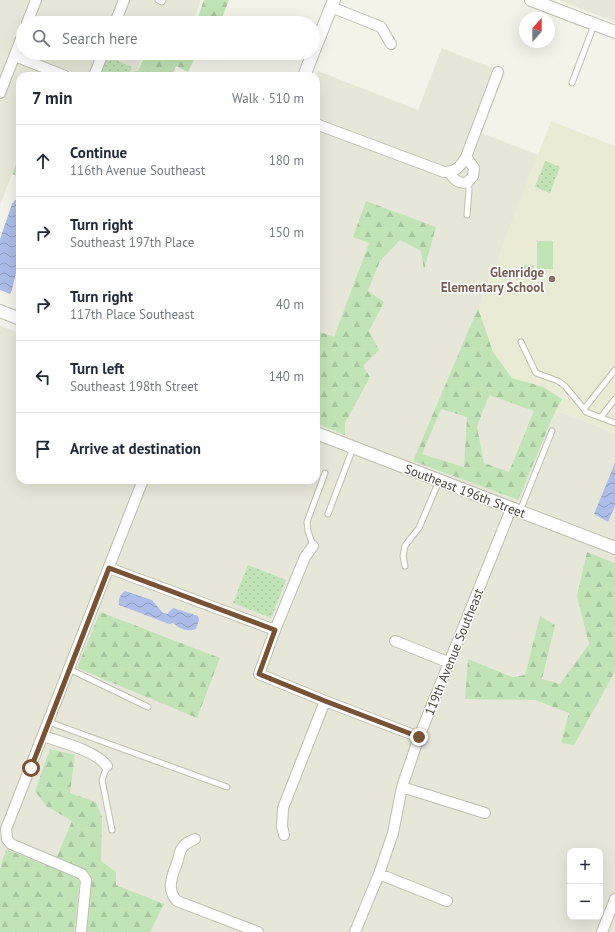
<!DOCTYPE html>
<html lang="en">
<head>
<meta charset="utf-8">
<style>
	body { margin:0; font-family:"PT Sans",sans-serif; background:#f2f2f3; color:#1f2937 }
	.controls { position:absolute; right:12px; bottom:12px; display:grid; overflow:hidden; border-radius:8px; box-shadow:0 4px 16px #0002 }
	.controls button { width:36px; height:36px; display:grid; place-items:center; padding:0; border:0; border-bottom:1px solid #e0e1e3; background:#fff; color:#1f2937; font:20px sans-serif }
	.compass { position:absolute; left:519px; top:12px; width:36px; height:36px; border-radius:50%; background:#fff; box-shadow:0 4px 16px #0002; rotate:21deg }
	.stop { position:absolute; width:12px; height:12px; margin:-9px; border:3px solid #795233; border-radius:50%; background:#fff }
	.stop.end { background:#795233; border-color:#fff; box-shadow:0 1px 4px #0008 }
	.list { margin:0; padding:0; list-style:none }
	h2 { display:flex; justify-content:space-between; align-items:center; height:52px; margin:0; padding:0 16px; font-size:17px }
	h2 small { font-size:13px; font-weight:400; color:#747a83 }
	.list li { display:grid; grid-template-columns:26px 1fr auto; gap:12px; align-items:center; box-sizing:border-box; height:72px; padding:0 16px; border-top:1px solid #e0e1e3 }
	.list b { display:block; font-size:15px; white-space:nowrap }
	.list p { margin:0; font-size:13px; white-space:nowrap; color:#747a83 }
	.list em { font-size:13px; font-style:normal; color:#747a83 }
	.icon { flex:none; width:22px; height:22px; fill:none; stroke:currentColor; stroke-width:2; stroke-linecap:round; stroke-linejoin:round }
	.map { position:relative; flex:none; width:615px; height:932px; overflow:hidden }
	.search { position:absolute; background:#fff; box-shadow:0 4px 16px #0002; left:16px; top:16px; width:304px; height:44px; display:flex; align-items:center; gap:10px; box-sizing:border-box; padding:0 14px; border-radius:22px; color:#747a83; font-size:15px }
	.panel { position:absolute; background:#fff; box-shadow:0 4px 16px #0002; left:16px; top:72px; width:304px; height:412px; border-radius:12px }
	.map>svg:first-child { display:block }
	.residential { fill:#e7e7d9; fill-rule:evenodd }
	.education { fill:#eaebd5 }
	.forest { fill:url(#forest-firs); fill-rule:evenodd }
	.park { fill:url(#park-dots) }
	.pitch { fill:#c1e4b7 }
	.water { fill:url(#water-waves) }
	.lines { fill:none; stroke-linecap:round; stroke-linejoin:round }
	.service-casing { stroke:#bebead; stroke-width:7 }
	.minor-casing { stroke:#bebead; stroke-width:12 }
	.tertiary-casing { stroke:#bebead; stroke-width:14 }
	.service { stroke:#fff; stroke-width:5 }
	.minor { stroke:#fff; stroke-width:10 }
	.tertiary { stroke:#fff; stroke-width:12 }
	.route { stroke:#795233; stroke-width:5 }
	.education-dot { fill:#8d6e63; stroke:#fff; stroke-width:1.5 }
	.labels { text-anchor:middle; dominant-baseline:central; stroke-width:3; stroke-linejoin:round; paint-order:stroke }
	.education-label { font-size:13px; font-weight:bold; fill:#785e54; stroke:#fff; text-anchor:end }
	.street-label { font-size:13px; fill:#474639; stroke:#fff }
</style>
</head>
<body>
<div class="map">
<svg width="615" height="932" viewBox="0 0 615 932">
	<defs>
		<pattern id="forest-firs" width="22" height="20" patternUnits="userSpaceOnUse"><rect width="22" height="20" fill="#c1e4b7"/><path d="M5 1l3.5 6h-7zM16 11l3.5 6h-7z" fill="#a7c59e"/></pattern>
		<pattern id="park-dots" width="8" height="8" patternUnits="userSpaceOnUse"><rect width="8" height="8" fill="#c1e4b7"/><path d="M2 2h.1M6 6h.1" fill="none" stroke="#a7c59e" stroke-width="1.8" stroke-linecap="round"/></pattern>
		<pattern id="water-waves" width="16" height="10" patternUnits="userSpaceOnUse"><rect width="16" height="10" fill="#acbdea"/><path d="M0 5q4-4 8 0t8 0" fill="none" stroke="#8e9bbf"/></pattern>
	</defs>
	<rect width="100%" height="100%" fill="#f3f3ea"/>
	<path class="residential" d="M0 0H201L192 23H23V53H143L138 68 158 76H20V177L12 174 0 205Z
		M558 0H615V22Z
		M442 48 505 73 482 133 538 155 454 371 615 433V932H0V326L20 333V480H316L315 76 318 71 418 110ZM570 851H600V917H570Z"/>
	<path class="education" d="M551 121 615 146V433L454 371Z"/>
	<path class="forest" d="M204 0H229L220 23H196Z
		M146 53H197L188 72 176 66 172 76H133L134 71H138Z
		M366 201 436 227 424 270 421 251 400 240 380 261 368 291 384 302 369 331 379 350 363 366 370 377 345 423V435L316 423V344L320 332 334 337 369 243 353 237Z
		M478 308 493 352 512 378 543 387 562 399 553 416 518 500 413 461ZM489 395 534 411 509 472 484 463 477 427ZM441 409 467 417 464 467 422 454Z
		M587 552 615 563V672L574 745 561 743 569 713 535 700 465 699 468 659 512 677 525 675 540 616 555 625 542 679 560 684 589 644 577 596Z
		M100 612 220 658 197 718 77 668Z
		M50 749 75 755 70 793 96 802 102 817 101 861 116 872V885L164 904 150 932H86L90 875 56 859 72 821 46 806 35 791Z
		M6 849 80 879 74 932H0V869Z"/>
	<path class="park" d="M107 56 132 67 128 76H102V74H99Z
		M20 153V177L12 174Z
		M545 161 560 167 550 193 535 187Z
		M524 265H534V277H524Z
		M248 565 286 580 271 618 233 603Z"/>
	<path class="pitch" d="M537 241H553V269H537Z"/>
	<path class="water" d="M15 200H20V234L16 244 20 255 12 290 10 294 0 290V239L12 204Z
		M615 463V506L608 522 594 514Z
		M125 591 152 600 163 613 167 614 173 608 198 616 199 620 196 629C187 632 180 629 173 623L169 624 119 605C118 599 120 594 125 591Z"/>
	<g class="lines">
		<g class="service-casing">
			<path id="service" d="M158 0 162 2 163 0
				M572 83 594 25
				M467 215 469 190 468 182
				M521 342 536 373 558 381 565 386 584 409
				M615 370 584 409 586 412 615 423
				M601 417 615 399
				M520 511 552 431
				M328 514 353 448
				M313 546 308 531 307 522 325 473
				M405 566 403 556 405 546 410 539 419 528 439 481
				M69 669 148 707
				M49 722 227 787
				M107 766 102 780 112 830"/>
		</g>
		<g class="minor-casing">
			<path id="minor" d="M331 7 381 27 391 44
				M27 23 36 0
				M115 23 124 0
				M15 56 65 76
				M94 76 103 53
				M0 93 23 34
				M316 124 444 172C456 172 460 167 466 157L498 72
				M449 172C454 179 458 185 468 182L473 176 474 168 466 157
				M313 546 305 557 275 630 259 674 325 701 419 737
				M109 568 275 630
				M395 641 450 663
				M43 736C61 742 96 751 107 766
				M402 787 485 813
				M284 835 282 826 283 808 325 701
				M195 839C190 841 185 843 182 848 179 852 179 858 177 863 172 876 166 890 177 901L258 932
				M379 874 447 901
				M81 932 86 880 82 874 11 844 7 839 6 829 143 480
				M355 932 379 874 393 833 402 787 419 737 511 509
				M602 932 615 899"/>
		</g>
		<g class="tertiary-casing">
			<path id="tertiary" d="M531 0 615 32
				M313 53 334 0
				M304 76 313 53
				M0 311 20 319
				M316 433 615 548"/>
		</g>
		<use href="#service" class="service"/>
		<use href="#minor" class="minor"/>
		<use href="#tertiary" class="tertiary"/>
	</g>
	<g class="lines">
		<path class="route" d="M31 768 109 568 275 630 259 674 325 701 419 737"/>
	</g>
	<circle class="education-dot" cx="552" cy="279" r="4"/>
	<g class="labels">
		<g class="education-label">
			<text x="544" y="272">Glenridge<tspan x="544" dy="15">Elementary School</tspan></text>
		</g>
		<g class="street-label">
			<text transform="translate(465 491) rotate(21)">Southeast 196th Street</text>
			<text transform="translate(454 652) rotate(-68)">119th Avenue Southeast</text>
		</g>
	</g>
</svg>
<div class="controls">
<button>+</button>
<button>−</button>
</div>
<svg class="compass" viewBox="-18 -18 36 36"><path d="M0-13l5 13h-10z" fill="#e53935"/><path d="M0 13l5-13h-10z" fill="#747a83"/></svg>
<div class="stop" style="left:31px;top:768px"></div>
<div class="stop end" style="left:419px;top:737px"></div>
<div class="search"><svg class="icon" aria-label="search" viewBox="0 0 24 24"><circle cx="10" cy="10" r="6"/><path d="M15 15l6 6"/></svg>Search here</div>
<section class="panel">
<h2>7 min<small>Walk · 510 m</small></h2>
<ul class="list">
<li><svg class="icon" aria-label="ahead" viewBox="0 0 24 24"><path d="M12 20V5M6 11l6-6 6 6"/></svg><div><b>Continue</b><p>116th Avenue Southeast</p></div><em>180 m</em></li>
<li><svg class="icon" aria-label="right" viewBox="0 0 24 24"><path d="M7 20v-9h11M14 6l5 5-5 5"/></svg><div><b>Turn right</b><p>Southeast 197th Place</p></div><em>150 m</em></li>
<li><svg class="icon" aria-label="right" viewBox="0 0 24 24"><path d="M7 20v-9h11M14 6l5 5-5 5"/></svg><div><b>Turn right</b><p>117th Place Southeast</p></div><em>40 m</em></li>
<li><svg class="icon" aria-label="left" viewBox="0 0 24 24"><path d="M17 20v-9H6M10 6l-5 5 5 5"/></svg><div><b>Turn left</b><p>Southeast 198th Street</p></div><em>140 m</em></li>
<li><svg class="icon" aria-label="arrive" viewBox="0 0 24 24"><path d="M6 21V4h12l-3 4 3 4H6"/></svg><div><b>Arrive at destination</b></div></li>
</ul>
</section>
</div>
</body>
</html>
